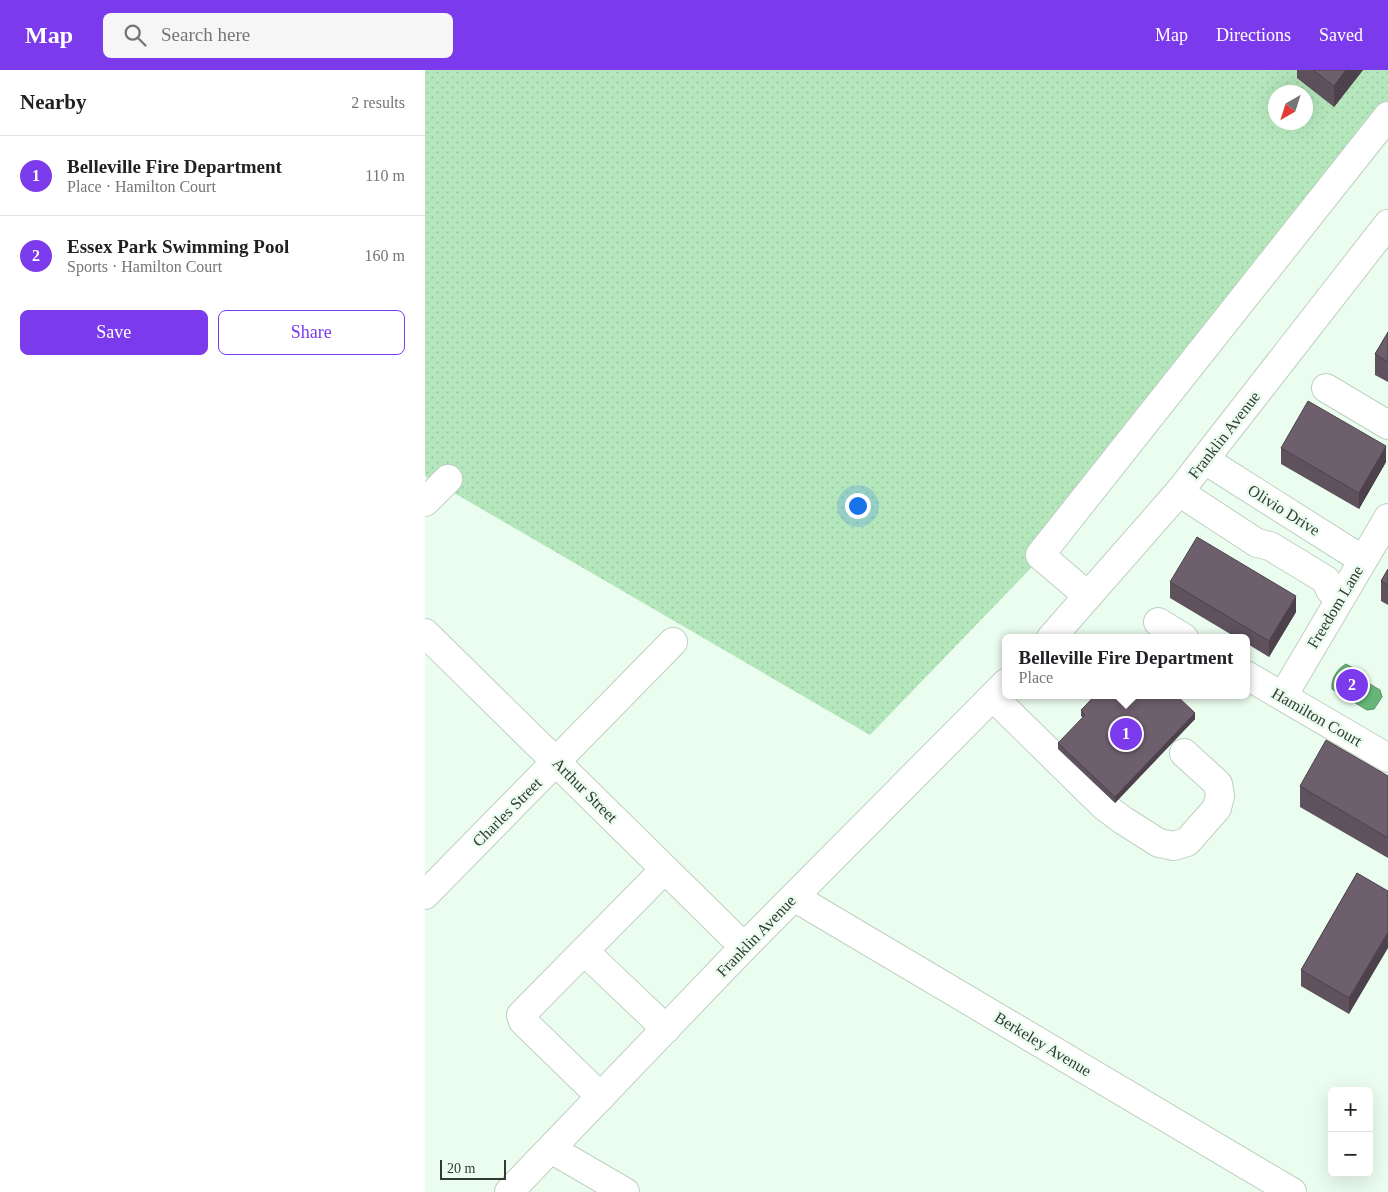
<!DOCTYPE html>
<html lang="en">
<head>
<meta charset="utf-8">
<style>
	body { margin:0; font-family:Georgia,serif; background:#f6f6f6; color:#202124 }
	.controls { position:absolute; right:15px; bottom:15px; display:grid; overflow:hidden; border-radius:8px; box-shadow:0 5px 20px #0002 }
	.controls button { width:45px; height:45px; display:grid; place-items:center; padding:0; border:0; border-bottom:1px solid #e0e0e0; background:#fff; color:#202124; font:25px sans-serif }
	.compass { position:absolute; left:843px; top:15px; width:45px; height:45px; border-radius:50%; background:#fff; box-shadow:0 5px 20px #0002; rotate:219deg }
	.scale { position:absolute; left:15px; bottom:12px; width:66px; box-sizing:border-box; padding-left:5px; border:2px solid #333a34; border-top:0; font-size:14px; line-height:18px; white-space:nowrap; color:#333a34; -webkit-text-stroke:4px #ebfdee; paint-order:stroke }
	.you { position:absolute; left:432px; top:435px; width:18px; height:18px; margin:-12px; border:4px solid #fff; border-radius:50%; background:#1a73e8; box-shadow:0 0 0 8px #1a73e833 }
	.badge { display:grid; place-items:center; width:32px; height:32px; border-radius:50%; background:#7c3aed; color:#fff; font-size:16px; font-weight:700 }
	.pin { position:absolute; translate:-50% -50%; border:2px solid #fff; box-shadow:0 1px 5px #0006 }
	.popup { position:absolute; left:577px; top:564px; width:248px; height:65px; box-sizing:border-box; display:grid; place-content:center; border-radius:8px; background:#fff; filter:drop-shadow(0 1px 4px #0005); font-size:16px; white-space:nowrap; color:#757577 }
	.popup b { font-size:19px; color:#202124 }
	.popup::after { content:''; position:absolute; left:50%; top:100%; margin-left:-10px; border:10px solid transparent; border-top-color:#fff }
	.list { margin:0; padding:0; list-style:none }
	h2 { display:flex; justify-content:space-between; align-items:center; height:65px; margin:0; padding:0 20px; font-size:21px }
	h2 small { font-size:16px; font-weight:400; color:#757577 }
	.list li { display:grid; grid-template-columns:32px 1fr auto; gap:15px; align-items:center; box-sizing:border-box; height:80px; padding:0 20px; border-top:1px solid #e0e0e0 }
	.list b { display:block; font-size:19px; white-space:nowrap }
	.list p { margin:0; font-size:16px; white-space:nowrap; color:#757577 }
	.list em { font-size:16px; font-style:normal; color:#757577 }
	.actions { display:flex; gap:10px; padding:15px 20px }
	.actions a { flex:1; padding:11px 0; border:1px solid #7c3aed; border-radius:8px; text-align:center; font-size:18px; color:#7c3aed }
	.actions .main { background:#7c3aed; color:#fff }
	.icon { flex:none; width:28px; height:28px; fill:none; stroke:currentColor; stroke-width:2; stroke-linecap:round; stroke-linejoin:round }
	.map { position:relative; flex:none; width:963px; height:1122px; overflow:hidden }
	header { display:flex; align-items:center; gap:30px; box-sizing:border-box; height:70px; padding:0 25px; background:#7c3aed; color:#fff }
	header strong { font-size:24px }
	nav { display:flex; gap:28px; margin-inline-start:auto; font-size:18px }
	.search { width:350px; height:45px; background:#f6f6f6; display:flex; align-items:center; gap:12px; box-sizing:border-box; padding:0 18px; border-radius:8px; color:#757577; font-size:19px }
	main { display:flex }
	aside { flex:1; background:#fff }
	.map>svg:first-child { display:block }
	.grass { fill:url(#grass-dots); fill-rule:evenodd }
	.water { fill:#66b678; stroke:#579164 }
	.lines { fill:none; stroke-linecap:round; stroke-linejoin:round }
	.minor-casing { stroke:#bfd0c1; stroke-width:30 }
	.major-casing { stroke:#bfd0c1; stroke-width:30 }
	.minor { stroke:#fff; stroke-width:28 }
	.major { stroke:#fff; stroke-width:28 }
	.wall { fill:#5f525d }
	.shaded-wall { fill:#4d424c }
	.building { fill:#6e5f6c; stroke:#4d424c }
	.labels { text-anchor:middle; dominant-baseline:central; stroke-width:5; stroke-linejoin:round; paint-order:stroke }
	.street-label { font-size:16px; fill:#333a34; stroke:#ebfdee }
</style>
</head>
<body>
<header>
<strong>Map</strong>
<div class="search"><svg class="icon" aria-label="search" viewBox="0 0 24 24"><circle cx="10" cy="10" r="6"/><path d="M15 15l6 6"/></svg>Search here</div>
<nav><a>Map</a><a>Directions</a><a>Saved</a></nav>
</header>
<main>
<aside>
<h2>Nearby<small>2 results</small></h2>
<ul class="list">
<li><span class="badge">1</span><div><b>Belleville Fire Department</b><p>Place · Hamilton Court</p></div><em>110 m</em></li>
<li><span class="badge">2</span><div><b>Essex Park Swimming Pool</b><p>Sports · Hamilton Court</p></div><em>160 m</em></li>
</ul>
<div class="actions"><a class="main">Save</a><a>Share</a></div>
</aside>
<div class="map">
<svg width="963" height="1122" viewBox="0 0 963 1122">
	<defs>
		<pattern id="grass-dots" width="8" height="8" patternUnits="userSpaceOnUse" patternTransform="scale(1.25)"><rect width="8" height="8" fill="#b5e7bd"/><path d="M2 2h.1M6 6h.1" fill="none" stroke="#9cc7a3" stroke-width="1.8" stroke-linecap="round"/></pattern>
	</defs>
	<rect width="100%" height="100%" fill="#ebfdee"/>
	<path class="grass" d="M0 0H963V62L689 412 445 665 0 406ZM851 22H881V52H851Z"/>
	<path class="water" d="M921 594 937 603 938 610 955 620 957 627 949 639 942 640 907 619C906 609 912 599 921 594Z"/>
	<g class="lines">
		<g class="minor-casing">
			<path id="minor" d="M901 318 963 355
				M780 390 938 490
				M754 422 832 473 845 476 901 510 905 520 917 526
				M0 432 23 409
				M663 526 615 485 963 46
				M733 552 759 568
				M0 563 319 877
				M821 605 963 688
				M858 626 963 448
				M568 627 680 737 699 751 734 773 749 776 762 772 792 738 795 726 793 714 759 683
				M0 825 248 572
				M369 827 867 1122
				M159 881 241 959
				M176 1027 105 958 98 951 96 945 240 799
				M126 1079 200 1122"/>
		</g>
		<g class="major-casing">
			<path id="major" d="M626 568 754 422 963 154
				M84 1122 319 877 581 613"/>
		</g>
		<use href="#minor" class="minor"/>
		<use href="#major" class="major"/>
	</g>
	<path class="wall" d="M872 0H938L909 37 872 8Z
		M963 262V312L950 305V284Z
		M856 378 961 392 934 439 856 394Z
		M963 499V535L956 531V511Z
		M745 512 871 542 844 587 821 573V568H812L745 528Z
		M667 626 770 649 690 733 633 679V673L658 648 656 646V640L667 628Z
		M963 706V788L875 737V716Z
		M932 803 924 944 876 916V900Z"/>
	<path class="shaded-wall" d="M921 0H938L909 37V16Z
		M961 376V392L934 439V423Z
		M871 526V542L844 587V571Z
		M770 643V649L690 733V727Z
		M963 862V878L924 944V928Z"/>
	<path class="building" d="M888 0H921L909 16Z
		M963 262V292L950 284Z
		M883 331 961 376 934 423 856 378Z
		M772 467 871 526 844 571 745 512Z
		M963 499V515L956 511Z
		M668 625H751L770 643 690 727 633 673 660 645 656 640 669 627 667 626Z
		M901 670 963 706V768L875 716Z
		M932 803 963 821V862L924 928 876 900Z"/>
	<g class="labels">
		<g class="street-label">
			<text transform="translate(799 365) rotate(-52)">Franklin Avenue</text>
			<text transform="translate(859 440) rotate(32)">Olivio Drive</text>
			<text transform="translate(910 537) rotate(-59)">Freedom Lane</text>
			<text transform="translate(892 647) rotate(30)">Hamilton Court</text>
			<text transform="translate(160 720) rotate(45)">Arthur Street</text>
			<text transform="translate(82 742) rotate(-45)">Charles Street</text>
			<text transform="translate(331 866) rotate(-46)">Franklin Avenue</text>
			<text transform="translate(618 974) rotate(31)">Berkeley Avenue</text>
		</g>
	</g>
</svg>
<div class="controls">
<button>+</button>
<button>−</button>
</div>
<svg class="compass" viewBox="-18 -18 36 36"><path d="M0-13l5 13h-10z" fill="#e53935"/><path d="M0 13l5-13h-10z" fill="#757577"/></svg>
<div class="scale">20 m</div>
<div class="you"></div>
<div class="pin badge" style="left:701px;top:664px">1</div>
<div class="popup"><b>Belleville Fire Department</b>Place</div>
<div class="pin badge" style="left:927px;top:615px">2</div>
</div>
</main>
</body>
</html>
